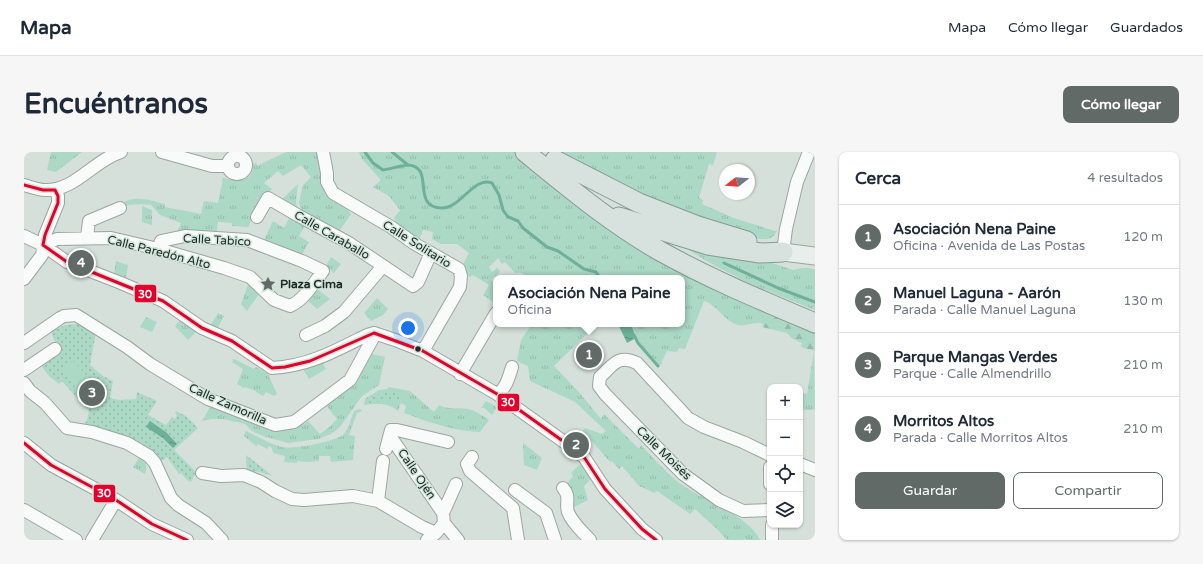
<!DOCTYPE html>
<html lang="es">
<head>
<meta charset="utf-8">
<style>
	body { margin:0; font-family:"Varela Round",sans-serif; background:#f6f6f7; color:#1f2937 }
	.controls { position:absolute; right:12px; bottom:12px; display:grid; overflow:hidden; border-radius:8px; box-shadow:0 1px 3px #0004 }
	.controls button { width:36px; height:36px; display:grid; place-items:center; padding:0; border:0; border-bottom:1px solid #e0e1e3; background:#fff; color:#1f2937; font:20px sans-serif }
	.compass { position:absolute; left:695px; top:12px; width:36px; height:36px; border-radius:50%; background:#fff; box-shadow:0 1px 3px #0004; rotate:253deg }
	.you { position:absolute; left:384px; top:176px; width:14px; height:14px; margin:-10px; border:3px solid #fff; border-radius:50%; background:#1a73e8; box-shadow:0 0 0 6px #1a73e833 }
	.badge { display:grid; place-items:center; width:26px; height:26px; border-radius:50%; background:#616a67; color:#fff; font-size:13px; font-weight:700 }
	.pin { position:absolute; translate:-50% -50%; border:2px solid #fff; box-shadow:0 1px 4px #0006 }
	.popup { position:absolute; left:469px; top:123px; width:192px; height:52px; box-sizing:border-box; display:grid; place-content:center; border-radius:8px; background:#fff; filter:drop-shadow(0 1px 3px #0005); font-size:13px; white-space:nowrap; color:#747a83 }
	.popup b { font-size:15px; color:#1f2937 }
	.popup::after { content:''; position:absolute; left:50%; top:100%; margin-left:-8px; border:8px solid transparent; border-top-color:#fff }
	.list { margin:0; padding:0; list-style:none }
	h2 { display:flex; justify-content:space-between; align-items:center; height:52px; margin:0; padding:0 16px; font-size:17px }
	h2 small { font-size:13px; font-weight:400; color:#747a83 }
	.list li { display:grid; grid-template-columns:26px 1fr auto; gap:12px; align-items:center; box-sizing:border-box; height:64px; padding:0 16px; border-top:1px solid #e0e1e3 }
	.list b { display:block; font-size:15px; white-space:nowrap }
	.list p { margin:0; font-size:13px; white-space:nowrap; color:#747a83 }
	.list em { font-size:13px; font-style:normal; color:#747a83 }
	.actions { display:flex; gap:8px; padding:12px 16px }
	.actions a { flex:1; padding:9px 0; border:1px solid #616a67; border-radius:8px; text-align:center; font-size:14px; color:#616a67 }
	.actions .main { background:#616a67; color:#fff }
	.icon { flex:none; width:22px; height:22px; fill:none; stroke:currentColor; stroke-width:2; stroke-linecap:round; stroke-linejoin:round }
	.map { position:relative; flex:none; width:791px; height:388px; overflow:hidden; border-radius:8px }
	header { display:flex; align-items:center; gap:24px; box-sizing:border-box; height:56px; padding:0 20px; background:#fff; border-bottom:1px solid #e0e1e3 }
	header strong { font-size:19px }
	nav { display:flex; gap:22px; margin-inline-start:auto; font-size:14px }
	.intro { display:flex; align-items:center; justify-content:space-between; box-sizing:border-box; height:96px; padding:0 24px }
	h1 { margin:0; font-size:28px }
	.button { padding:10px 18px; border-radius:8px; background:#616a67; color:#fff; font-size:14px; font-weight:700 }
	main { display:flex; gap:24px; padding:0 24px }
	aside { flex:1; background:#fff; border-radius:8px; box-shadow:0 1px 3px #0004 }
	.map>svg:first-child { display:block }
	.grass { fill:url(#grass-tufts) }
	.forest { fill:url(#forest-firs) }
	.park { fill:url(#park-dots) }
	.pitch { fill:#acd8c6 }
	.water { fill:url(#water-ripples) }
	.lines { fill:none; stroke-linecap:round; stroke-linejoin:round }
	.stream { stroke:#6eb198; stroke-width:3 }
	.minor-casing { stroke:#9ca5a1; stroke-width:14 }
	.secondary-casing { stroke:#9ca5a1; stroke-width:19 }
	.primary-casing { stroke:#869b94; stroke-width:21 }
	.minor { stroke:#f9fafa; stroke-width:12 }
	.secondary { stroke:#e8eeeb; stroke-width:17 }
	.primary { stroke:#d7e1de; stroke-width:19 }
	.bus-1-casing { stroke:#d0e5db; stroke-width:6 }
	.bus-1 { stroke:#e4002b; stroke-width:3 }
	.bus-dot { fill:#232b28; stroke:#d0e5db; stroke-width:1.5 }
	.labels { text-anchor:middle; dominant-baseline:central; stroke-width:3; stroke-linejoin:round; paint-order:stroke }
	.street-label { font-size:12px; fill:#232b28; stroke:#d0e5db }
	.poi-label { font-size:12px; font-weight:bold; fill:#232b28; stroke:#d0e5db; text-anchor:start }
	.line-badge { stroke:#d0e5db; stroke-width:1.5 }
	.badge-label { font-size:11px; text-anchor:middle; font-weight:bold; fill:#fff }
</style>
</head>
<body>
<header>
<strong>Mapa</strong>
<nav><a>Mapa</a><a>Cómo llegar</a><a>Guardados</a></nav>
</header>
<div class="intro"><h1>Encuéntranos</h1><a class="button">Cómo llegar</a></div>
<main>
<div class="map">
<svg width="791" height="388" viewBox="0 0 791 388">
	<defs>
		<pattern id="grass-tufts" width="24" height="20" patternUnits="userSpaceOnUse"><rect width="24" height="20" fill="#acd8c6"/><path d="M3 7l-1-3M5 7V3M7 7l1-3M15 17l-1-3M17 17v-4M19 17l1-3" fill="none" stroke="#94baaa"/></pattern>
		<pattern id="forest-firs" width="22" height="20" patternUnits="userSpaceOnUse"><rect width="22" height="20" fill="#acd8c6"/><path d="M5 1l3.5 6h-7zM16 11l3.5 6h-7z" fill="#94baaa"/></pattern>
		<pattern id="park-dots" width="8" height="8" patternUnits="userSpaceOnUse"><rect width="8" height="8" fill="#acd8c6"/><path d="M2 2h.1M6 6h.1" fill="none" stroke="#94baaa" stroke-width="1.8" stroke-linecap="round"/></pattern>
		<pattern id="water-ripples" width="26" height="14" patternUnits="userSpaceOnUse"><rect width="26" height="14" fill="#6eb198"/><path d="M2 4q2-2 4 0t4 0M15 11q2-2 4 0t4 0" fill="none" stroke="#5a907c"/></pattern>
	</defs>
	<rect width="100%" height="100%" fill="#d5e0db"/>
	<path class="grass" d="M27 0H58L32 20 23 18Z
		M262 0H294L298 18 296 25 302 43 323 57 327 62 316 78 313 80 277 58 275 50 279 33 287 25 277 13 259 24 254 19 240 31 248 37 236 50 224 75 208 74V71L194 70 192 84 153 80 157 71 136 63 127 53 117 52 96 54 95 53C111 42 124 48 141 52V55L177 62 180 49 194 51 199 26C212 29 230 32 229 12L232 11 233 14Z
		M335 0H495L736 155V171C729 170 721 175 714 173 701 170 691 151 680 149L661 197 655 196 653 200 643 199 636 214 615 190 607 172H658V126H584L582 122 576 126H504C501 121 496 120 491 121L481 110 478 112 474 106 465 115 468 120 473 116 476 119 472 125 470 124 467 128 472 132V152L459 143 465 133 449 123 446 125 444 124 440 115 438 114 445 101 433 92H417L408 87 409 80 399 78 394 91 374 73 370 66 376 58 365 44 349 35 357 28 337 6Z
		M534 0H693L689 13 685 12 675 46 679 48 678 52 710 66 751 79 753 78C749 90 739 87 730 86L575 26Z
		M274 32 272 50 274 61 257 48Z
		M118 54 128 58V73L118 70Z
		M267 62 283 70 275 84 285 90 277 104 240 88 249 69 260 76Z
		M650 88 739 108 769 118 778 116 791 117V158C752 143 712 127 676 105 667 100 659 94 650 88Z
		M307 105 317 112 310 121 302 114Z
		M92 109 104 113 102 126 90 121Z
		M225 130 235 142 223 159 217 152Z
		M292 136 306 147 293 157 281 146Z
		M353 146 364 157 359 163 347 169 340 161Z
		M194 161 200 164 193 177 186 174Z
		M122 165 133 170 128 180 116 175Z
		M156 168 173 179 164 188 151 174Z
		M508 172H573L530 214 554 239 577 267 580 262 615 297 617 293C629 306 641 319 654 330 676 347 726 364 736 388H723L721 387 719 388H703L694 378 671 357 666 362 633 339 630 341 618 335H616L598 314 595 317 588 309 586 310 559 279 561 276 578 282 582 279 551 250 506 229 504 214 493 209 497 188Z
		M790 199 791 257 787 258H776V241L783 242Z
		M348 202 361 205 355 233 338 244 316 275 307 282 294 287 264 291 239 284 228 279 221 272 199 267H188L178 269 186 255 251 278C263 279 274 276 284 269L296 282 304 276 313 267 302 253 339 215Z
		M210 207 230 217 232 215 244 222 253 242 250 244 242 240 239 244 232 240V239L221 235 220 236 213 232 219 217 208 210Z
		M298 211 302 217 285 227 279 217Z
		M365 235 386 239 410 260 415 253C424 258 435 255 444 257 452 259 458 263 465 268L456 280C430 279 404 270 380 261L382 254 377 251 374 259C362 250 354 252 340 253L341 247 355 238 363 237Z
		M462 249 473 255 468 263 460 256H457Z
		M336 257 338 259 333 261 325 283 331 284 329 308 307 310 306 304H295V309L285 310 273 309V311L260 310 261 304 249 301 248 296 245 294 243 297 234 292 232 294 220 284 222 279C234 285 246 292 258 295 268 298 314 289 320 282 325 276 327 266 330 259Z
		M499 291 518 306 513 318 500 313Z
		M117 303 122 306V319L121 322 109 315Z
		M556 312 568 326 560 334 564 348 548 356 542 333 549 324 547 321Z"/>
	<path class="forest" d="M736 155 791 177V199L777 195 778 191 769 187 763 181 738 175 739 172 736 171Z"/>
	<path class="park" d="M55 172 72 180 66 213 79 224 89 229 86 246 95 248 112 247 113 240 133 249 124 263 142 273 148 265 151 267 153 263 151 261 152 259 162 264 174 276 150 298 172 320 167 330 163 328 157 321 155 322 143 305 137 310 58 276 63 268 65 259 38 229 35 232 25 224 15 211 32 193 27 179 41 173Z
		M367 240 382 244 377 249 361 248 340 253C346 243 357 242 367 240Z
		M222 303 249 324 236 320 223 319Z"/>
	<path class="pitch" d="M50 209 67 228 55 239 38 220Z"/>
	<path class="water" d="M594 172H607L612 186 603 191Z
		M126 269 142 280 153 292 149 296 139 286 122 275Z"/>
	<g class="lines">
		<path class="stream" d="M341 0 349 11 359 18C366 17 379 13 384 13 412 15 386 54 417 56 437 57 449 24 468 31L475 43 479 58 484 65 494 69 499 76 523 95 534 99 560 117 572 120 576 126
			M368 0 384 13
			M700 111 754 136 791 150
			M610 183 614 191 634 214"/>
		<g class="minor-casing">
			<path id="minor" d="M138 0 188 14H204
				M299 0 303 21V30L309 41 367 75 391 92 435 117 437 124 436 135 399 199
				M204 13a9 9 0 1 1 18 0a9 9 0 1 1-18 0Z
				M0 33C7 35 14 38 21 38 51 39 70 8 97 0
				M233 65 244 46 275 64 325 91 389 134 394 130 407 101
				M0 84 19 93 43 110 97 131 139 149 178 176 208 189 248 216C285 214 311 199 343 183L350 181 371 188 399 199 473 242 550 297 560 305 581 337 618 377 632 388
				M63 86 65 69 96 56
				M19 93 33 87 87 86 134 97 200 116 226 125 250 148 266 154C280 148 290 131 299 119L278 109 223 88 161 84 137 89 134 97
				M759 100 762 77 773 30 785 0
				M0 127 18 103 21 83 34 51V44L31 38
				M282 183 301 174 320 160 359 114
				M0 191 36 166 40 164 52 163 103 195 126 212 184 247 251 273 270 270 326 228 349 186 350 181
				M0 218 31 197
				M436 222 472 161
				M0 231 6 239 21 251 43 276 68 280 103 291 125 304 131 311 147 346 154 353 182 371 198 388
				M473 242C482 237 485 225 488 215
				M366 284 419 361
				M0 291 27 313 92 348 128 372 163 388
				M362 297 367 278H373L424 290
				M746 303 719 290 680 275 664 266 613 211C594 202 589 213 576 225L575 234 581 242 659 322 695 348 719 359 746 358
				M448 305 443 312 446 319 489 356 494 388
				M776 312 791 318
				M746 315V332
				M178 321 197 324 220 323 237 330 251 339 268 347 280 348 329 344 354 349 398 375 412 381
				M539 336C547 345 541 350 544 360 548 371 559 380 566 388
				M491 338 522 361 531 388
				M354 349 359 309
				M0 358 52 388
				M420 371 434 388
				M748 373V388
				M68 388 92 348
				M403 388 412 381 420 371 419 361 432 332"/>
		</g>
		<g class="secondary-casing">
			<path id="secondary" d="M759 100 791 104"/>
		</g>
		<g class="primary-casing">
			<path id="primary" d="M501 0C544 35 588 72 636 99 686 127 739 149 791 171
				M531 8 615 51 674 74 723 89
				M595 65 684 93 736 101 759 100"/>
		</g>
		<use href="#minor" class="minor"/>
		<use href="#secondary" class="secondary"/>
		<use href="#primary" class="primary"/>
		<g class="bus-1-casing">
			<path id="bus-1" d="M0 33 19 38H31L34 44V51L21 83 19 93 43 110 139 149 178 176 208 189 248 216 261 215 286 209 350 181 399 199 473 242 550 297 560 305 581 337 618 377 632 388
				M0 291 27 313 92 348 128 372 163 388"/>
		</g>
		<use href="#bus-1" class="bus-1"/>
	</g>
	<defs>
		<g id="sight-bare" transform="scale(1.2)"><path d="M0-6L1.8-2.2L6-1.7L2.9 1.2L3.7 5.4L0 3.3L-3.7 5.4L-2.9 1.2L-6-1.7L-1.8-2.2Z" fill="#616a67" stroke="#d0e5db" stroke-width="2.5" paint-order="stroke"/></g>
	</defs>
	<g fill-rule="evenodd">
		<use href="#sight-bare" x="244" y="132"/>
	</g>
	<circle class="bus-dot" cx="394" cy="197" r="3.5"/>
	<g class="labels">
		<g class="street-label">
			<text transform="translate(308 83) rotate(30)">Calle Caraballo</text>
			<text transform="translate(193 88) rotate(3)">Calle Tabico</text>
			<text transform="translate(393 92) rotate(32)">Calle Solitario</text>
			<text transform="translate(135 100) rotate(14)">Calle Paredón Alto</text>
			<text transform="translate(204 252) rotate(24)">Calle Zamorilla</text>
			<text transform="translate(640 301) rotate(44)">Calle Moisés</text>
			<text transform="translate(393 322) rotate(56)">Calle Ojén</text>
		</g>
		<g class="poi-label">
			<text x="256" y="132">Plaza Cima</text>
		</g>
	</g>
	<g class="line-badge">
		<rect x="110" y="132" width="23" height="19" rx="4" fill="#e4002b"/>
		<rect x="473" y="241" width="23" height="19" rx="4" fill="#e4002b"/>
		<rect x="69" y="332" width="23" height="19" rx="4" fill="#e4002b"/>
	</g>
	<g class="badge-label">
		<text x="121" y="146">30</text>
		<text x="484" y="254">30</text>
		<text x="80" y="345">30</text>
	</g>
</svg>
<div class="controls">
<button>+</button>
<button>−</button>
<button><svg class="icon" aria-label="locate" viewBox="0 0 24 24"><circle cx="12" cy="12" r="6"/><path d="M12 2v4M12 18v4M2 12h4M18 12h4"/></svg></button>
<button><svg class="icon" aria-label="layers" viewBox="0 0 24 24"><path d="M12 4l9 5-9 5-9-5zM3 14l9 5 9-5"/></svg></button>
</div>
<svg class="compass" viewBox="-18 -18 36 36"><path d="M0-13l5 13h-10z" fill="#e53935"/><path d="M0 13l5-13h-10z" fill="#747a83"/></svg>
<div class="you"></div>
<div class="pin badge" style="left:565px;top:203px">1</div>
<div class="popup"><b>Asociación Nena Paine</b>Oficina</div>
<div class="pin badge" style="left:552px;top:293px">2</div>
<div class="pin badge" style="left:68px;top:241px">3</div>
<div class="pin badge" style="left:57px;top:111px">4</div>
</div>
<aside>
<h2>Cerca<small>4 resultados</small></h2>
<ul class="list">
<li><span class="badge">1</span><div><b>Asociación Nena Paine</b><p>Oficina · Avenida de Las Postas</p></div><em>120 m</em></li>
<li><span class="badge">2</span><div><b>Manuel Laguna - Aarón</b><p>Parada · Calle Manuel Laguna</p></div><em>130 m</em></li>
<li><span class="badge">3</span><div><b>Parque Mangas Verdes</b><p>Parque · Calle Almendrillo</p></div><em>210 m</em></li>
<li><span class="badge">4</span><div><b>Morritos Altos</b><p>Parada · Calle Morritos Altos</p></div><em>210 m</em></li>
</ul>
<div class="actions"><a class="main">Guardar</a><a>Compartir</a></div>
</aside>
</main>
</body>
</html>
